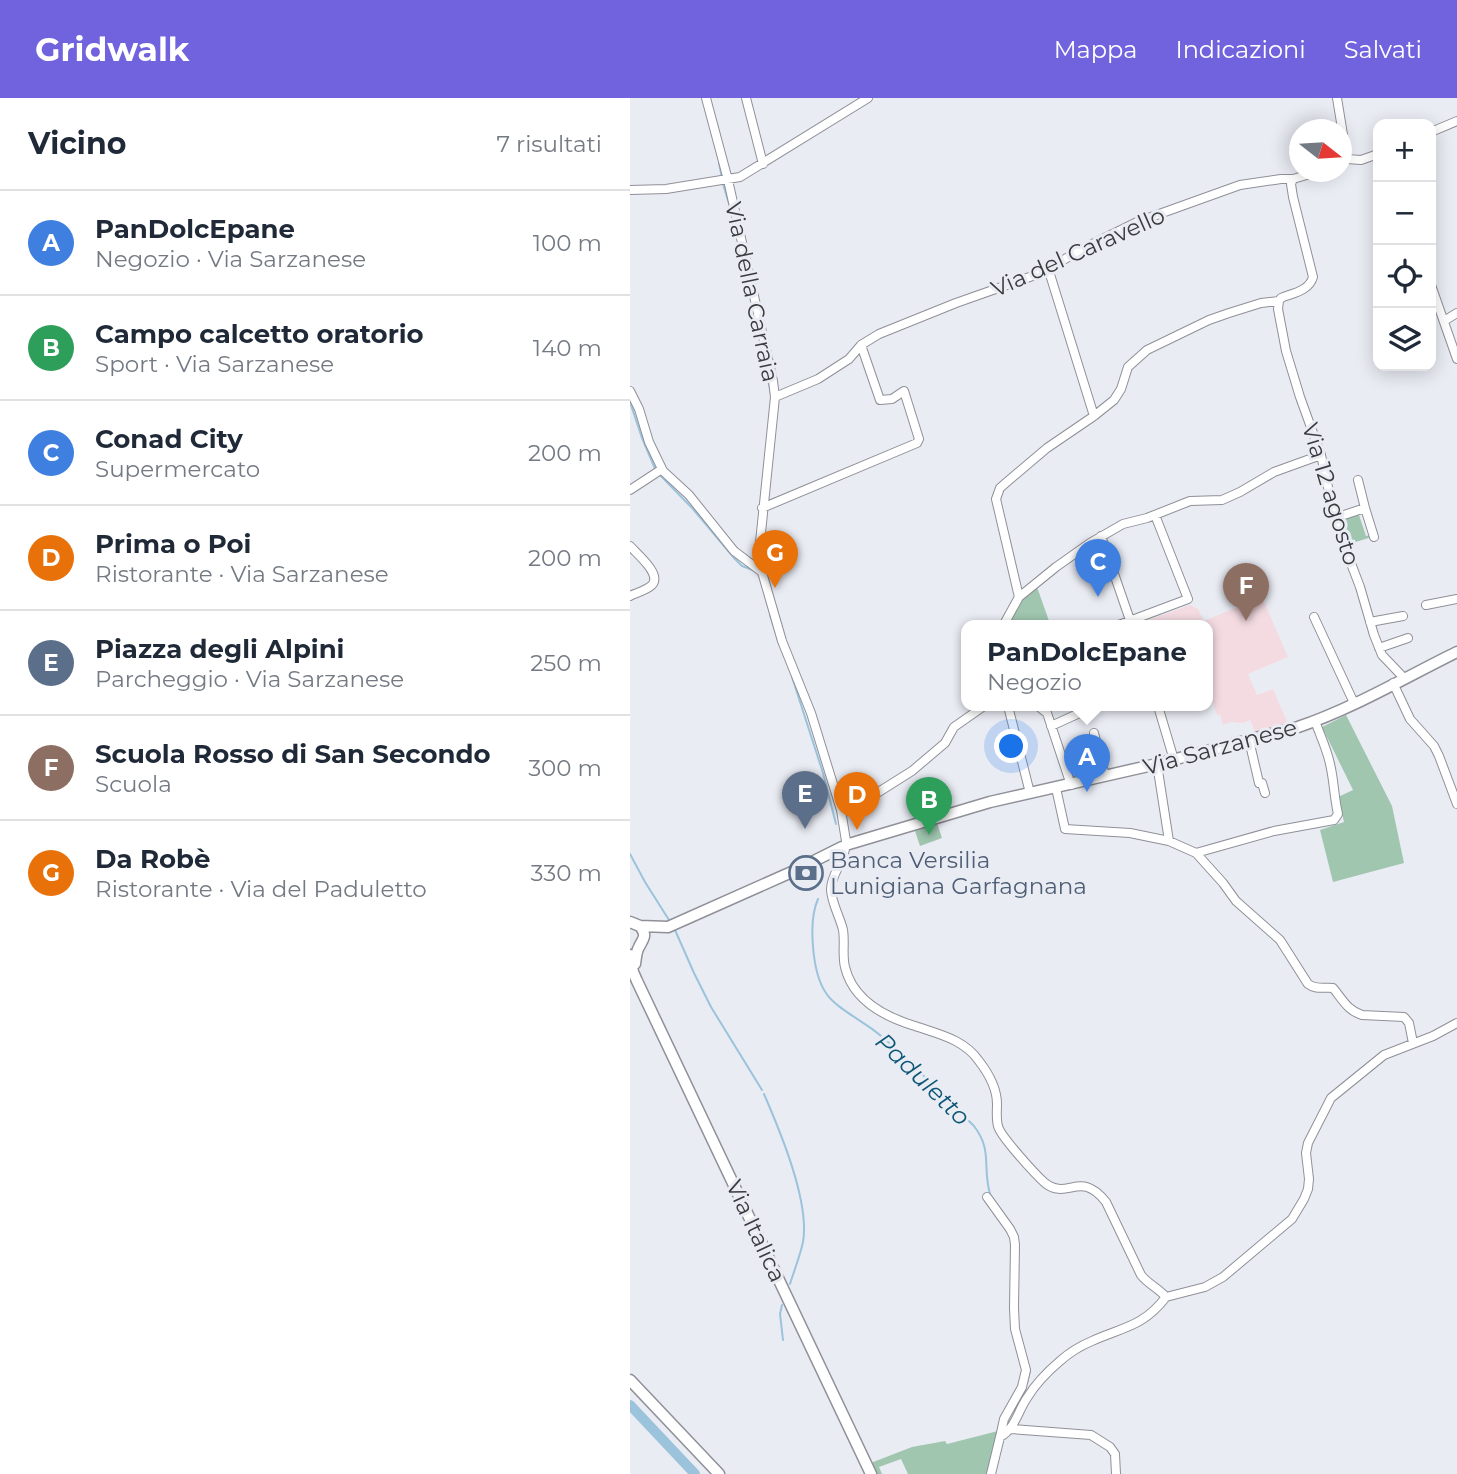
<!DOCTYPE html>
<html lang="it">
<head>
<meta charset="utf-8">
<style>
	body { margin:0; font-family:Montserrat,sans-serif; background:#f2f2f3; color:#1f2937 }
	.controls { position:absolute; right:21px; top:21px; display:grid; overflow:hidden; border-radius:14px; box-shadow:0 4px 18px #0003 }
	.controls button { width:63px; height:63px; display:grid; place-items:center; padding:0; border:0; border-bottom:2px solid #e0e1e3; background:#fff; color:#1f2937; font:35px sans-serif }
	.compass { position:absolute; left:659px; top:21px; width:63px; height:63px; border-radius:50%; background:#fff; box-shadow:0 4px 18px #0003; rotate:107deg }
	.you { position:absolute; left:382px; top:649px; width:24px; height:24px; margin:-18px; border:5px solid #fff; border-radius:50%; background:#1a73e8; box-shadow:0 0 0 10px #1a73e833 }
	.badge { display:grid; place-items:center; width:46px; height:46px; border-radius:50%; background:#7163dd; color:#fff; font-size:23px; font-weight:700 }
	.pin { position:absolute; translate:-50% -58px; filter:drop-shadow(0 2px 4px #0008) }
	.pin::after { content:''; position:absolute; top:37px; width:24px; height:21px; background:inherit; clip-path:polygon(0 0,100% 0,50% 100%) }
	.popup { position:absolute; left:331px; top:522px; width:252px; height:91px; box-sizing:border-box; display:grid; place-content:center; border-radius:14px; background:#fff; filter:drop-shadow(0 2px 5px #0005); font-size:23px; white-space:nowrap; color:#747a83 }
	.popup b { font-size:26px; color:#1f2937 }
	.popup::after { content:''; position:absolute; left:50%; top:100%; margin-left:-14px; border:14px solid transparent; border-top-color:#fff }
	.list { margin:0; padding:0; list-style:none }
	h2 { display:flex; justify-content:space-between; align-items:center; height:91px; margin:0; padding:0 28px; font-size:30px }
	h2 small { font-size:23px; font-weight:400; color:#747a83 }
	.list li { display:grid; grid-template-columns:46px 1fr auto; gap:21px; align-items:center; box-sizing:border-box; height:105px; padding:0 28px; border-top:2px solid #e0e1e3 }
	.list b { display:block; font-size:26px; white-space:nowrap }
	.list p { margin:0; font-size:23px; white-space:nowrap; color:#747a83 }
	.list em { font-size:23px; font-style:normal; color:#747a83 }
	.icon { flex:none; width:38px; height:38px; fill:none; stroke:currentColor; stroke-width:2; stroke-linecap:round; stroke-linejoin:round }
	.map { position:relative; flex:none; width:827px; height:1376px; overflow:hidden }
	header { display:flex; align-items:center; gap:42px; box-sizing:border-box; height:98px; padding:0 35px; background:#7163dd; color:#fff }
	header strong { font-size:33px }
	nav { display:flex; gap:38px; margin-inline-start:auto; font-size:24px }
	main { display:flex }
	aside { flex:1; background:#fff }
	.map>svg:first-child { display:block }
	.education { fill:#f4dbe2 }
	.green { fill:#a0c6af }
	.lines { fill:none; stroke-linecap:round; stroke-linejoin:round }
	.stream { stroke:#9bc3db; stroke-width:2 }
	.river { stroke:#9bc3db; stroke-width:10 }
	.minor-casing { stroke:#8f9098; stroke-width:10 }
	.major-casing { stroke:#8f9098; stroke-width:13 }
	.minor { stroke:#fff; stroke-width:8 }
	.major { stroke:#fff; stroke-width:10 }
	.labels { text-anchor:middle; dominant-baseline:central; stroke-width:6; stroke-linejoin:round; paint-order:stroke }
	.street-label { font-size:23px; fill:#3a3b3e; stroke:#eaecf4 }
	.service-label { font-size:23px; fill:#4e5e75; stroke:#eaecf4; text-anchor:start }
	.water-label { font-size:24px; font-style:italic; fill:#0e5676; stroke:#eaecf4 }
</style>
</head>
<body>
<header>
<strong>Gridwalk</strong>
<nav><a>Mappa</a><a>Indicazioni</a><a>Salvati</a></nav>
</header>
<main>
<aside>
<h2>Vicino<small>7 risultati</small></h2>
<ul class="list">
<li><span class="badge" style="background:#3f7fe0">A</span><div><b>PanDolcEpane</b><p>Negozio · Via Sarzanese</p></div><em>100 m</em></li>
<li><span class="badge" style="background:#2e9e5b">B</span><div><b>Campo calcetto oratorio</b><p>Sport · Via Sarzanese</p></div><em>140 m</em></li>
<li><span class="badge" style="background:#3f7fe0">C</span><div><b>Conad City</b><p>Supermercato</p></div><em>200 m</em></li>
<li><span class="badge" style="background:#e8710a">D</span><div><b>Prima o Poi</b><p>Ristorante · Via Sarzanese</p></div><em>200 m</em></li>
<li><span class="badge" style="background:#5c6f8a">E</span><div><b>Piazza degli Alpini</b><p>Parcheggio · Via Sarzanese</p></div><em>250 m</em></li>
<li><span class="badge" style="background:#8d6e63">F</span><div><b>Scuola Rosso di San Secondo</b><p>Scuola</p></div><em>300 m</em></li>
<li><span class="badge" style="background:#e8710a">G</span><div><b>Da Robè</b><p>Ristorante · Via del Paduletto</p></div><em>330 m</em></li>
</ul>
</aside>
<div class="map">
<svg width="827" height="1376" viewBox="0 0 827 1376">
	<rect width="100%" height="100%" fill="#eaecf4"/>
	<path class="education" d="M632 499 658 559 618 576 627 597 643 591 658 626 626 636 620 622 613 625 601 624 593 627 590 617H587L578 591V528L504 527 560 507 568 511 574 523Z"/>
	<path class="green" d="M729 417 736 438 741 437 742 439 719 446 712 422Z
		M407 489 419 523 407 528H377L392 502Z
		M716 617 762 708 774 765 703 784 690 732 714 724 708 699 723 692 692 629Z
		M307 725 312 740 290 748 285 733Z
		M368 1333 359 1376H278L271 1361 249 1369 252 1376H242L238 1366 282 1349 315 1343 317 1346Z"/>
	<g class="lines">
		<path class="stream" d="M89 65 92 80
			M93 86 100 109
			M133 257 141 296
			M0 304 12 340 26 373
			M30 377 63 411 105 461 112 468 123 472
			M140 517 148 541
			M162 579 193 675 206 726
			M0 756 15 784 39 822
			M188 801C178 823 182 875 196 895 205 910 237 925 251 938 284 966 313 998 344 1028 363 1053 352 1068 360 1096
			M45 832 64 875 81 909 132 992
			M134 996C150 1033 180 1104 173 1144 170 1158 164 1173 160 1186
			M152 1207 150 1216 153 1242
			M397 1285 400 1273"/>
		<path class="river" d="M0 1307 65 1376"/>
		<g class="minor-casing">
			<path id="minor" d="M76 0 98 82 143 283 145 299 129 454 132 474 152 543 181 615 211 712 216 743
				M116 0 133 66
				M707 0 717 61
				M801 34 827 23
				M717 61 731 62 748 56
				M0 92 36 91 110 79 238 0
				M418 170 464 318
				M801 187 827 261
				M649 203 648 211 656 253 670 299 691 357 706 426 730 489 744 537 752 557 774 580
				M814 223 827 215
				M0 293 9 311 19 344 33 373 59 397 104 453 132 474
				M145 299 188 281 219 261 231 247 249 236 326 205 411 175 452 151 507 124 610 87 651 81H663L687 74
				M728 382 735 410
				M0 392 32 371
				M132 410 287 345 289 341 274 293 262 301 250 302 231 247
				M705 420 735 410 744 439
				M471 438 501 525
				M0 448C7 456 32 476 22 487 17 492 6 495 0 498
				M389 499 426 469 460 445 493 426 517 420 560 403 592 402 610 394 644 374 691 357
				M796 507 827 501
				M684 519 724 605
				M740 524 773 518
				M373 528 389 499 366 401 370 390 378 383 417 350 464 318 484 302 491 291 498 269 517 252 579 222 599 215 631 205 649 203 651 200C663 195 679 193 683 179L663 99 661 86 663 81
				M486 528 558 501 525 417
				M749 550 778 540
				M763 585 780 621 804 648 809 658 827 706
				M378 608 400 695
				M408 608 417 615 441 687
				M528 608 544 662
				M421 628 465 608
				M464 635 475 678
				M619 642 629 685H632L635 695
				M527 666 539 743
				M426 690 435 731 500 735 539 743 566 755 644 733 704 722 708 716C704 699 704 682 700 666 697 651 690 637 685 623
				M211 712 247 695 282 673 315 645 324 629 354 608
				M215 751C213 765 201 777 201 791 201 804 210 819 213 832 215 844 212 857 215 869 223 903 255 919 285 928 308 936 334 941 349 963 359 976 367 990 367 1006 367 1013 366 1021 368 1028 370 1038 406 1077 415 1085 438 1103 450 1071 476 1104L511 1177C518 1186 528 1190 536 1199
				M566 755 593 785 606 803 650 842 678 886C686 892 694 889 703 890 713 902 717 912 732 917L774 919 779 925 783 945
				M357 1099 380 1131 384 1139 385 1147 384 1210 385 1231 396 1272 392 1289 374 1321 370 1339
				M536 1199 575 1189 593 1179 662 1121 674 1101 678 1091 679 1081 676 1055 678 1045 701 1000 754 957 803 938 827 925
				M381 1331 461 1337 480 1349 485 1356 486 1376
				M361 1376 370 1339C385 1331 388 1313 397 1300 406 1285 417 1274 430 1263 439 1255 450 1248 462 1243 493 1229 513 1229 536 1199"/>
		</g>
		<g class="major-casing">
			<path id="major" d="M219 746 360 704 527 666 668 629C722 611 776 579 827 554
				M0 824 10 828C17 838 14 839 9 849 6 854 6 860 5 866
				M10 828 38 829 164 773 212 749
				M0 857 3 874 7 883 241 1376
				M0 1282 89 1376"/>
		</g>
		<use href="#minor" class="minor"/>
		<use href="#major" class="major"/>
	</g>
	<defs>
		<g id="bank-ring" transform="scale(1.75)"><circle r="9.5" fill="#eaecf4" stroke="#5c6f8a" stroke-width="1.5"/><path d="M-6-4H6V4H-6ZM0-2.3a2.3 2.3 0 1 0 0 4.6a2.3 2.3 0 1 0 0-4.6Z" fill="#5c6f8a"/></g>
	</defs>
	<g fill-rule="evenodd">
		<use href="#bank-ring" x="176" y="775"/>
	</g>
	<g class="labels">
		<g class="street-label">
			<text transform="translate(448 154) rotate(-24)">Via del Caravello</text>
			<text transform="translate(122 194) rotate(78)">Via della Carraia</text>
			<text transform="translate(701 396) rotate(73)">Via 12 agosto</text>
			<text transform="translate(590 649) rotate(-15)">Via Sarzanese</text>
			<text transform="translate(126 1133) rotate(65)">Via Italica</text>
		</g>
		<g class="service-label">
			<text x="200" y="762">Banca Versilia<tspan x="200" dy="26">Lunigiana Garfagnana</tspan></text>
		</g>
		<g class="water-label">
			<text transform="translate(293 981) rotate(44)">Paduletto</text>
		</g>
	</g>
</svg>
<div class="controls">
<button>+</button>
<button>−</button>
<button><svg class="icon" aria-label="locate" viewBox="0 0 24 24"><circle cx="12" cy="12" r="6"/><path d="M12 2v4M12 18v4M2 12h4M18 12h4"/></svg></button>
<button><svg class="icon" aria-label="layers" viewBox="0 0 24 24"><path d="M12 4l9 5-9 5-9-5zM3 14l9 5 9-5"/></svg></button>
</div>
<svg class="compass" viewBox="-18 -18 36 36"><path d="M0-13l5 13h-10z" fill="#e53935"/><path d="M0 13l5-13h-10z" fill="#747a83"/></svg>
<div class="you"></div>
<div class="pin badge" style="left:457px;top:694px;background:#3f7fe0">A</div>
<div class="popup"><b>PanDolcEpane</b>Negozio</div>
<div class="pin badge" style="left:299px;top:737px;background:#2e9e5b">B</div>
<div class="pin badge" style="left:468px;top:499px;background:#3f7fe0">C</div>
<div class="pin badge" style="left:227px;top:732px;background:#e8710a">D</div>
<div class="pin badge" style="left:175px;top:731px;background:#5c6f8a">E</div>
<div class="pin badge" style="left:616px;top:523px;background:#8d6e63">F</div>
<div class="pin badge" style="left:145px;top:490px;background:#e8710a">G</div>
</div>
</main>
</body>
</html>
